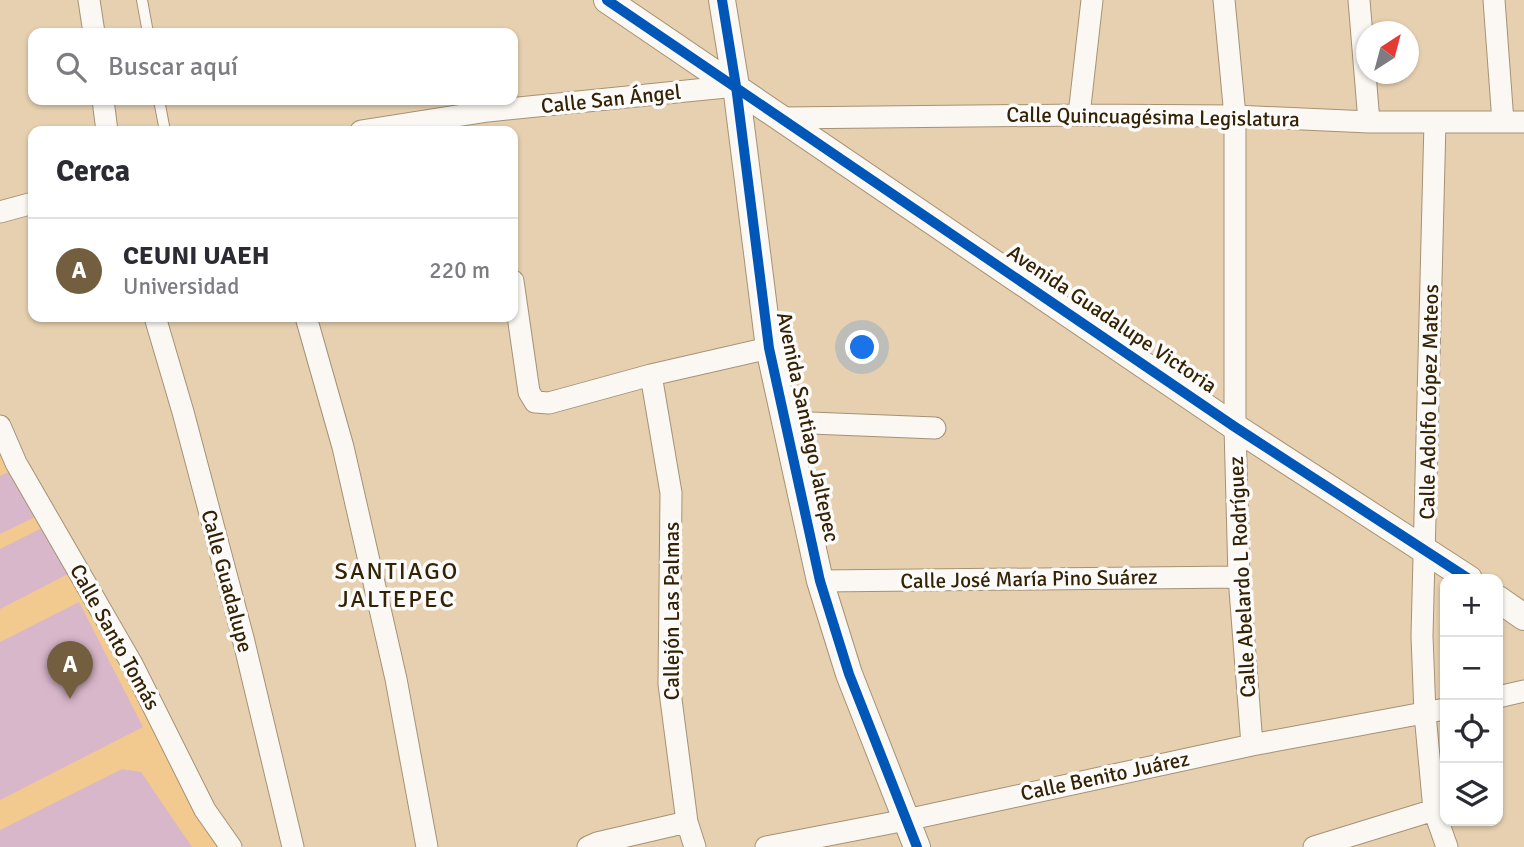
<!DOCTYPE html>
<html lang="es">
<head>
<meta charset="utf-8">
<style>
	body { margin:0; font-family:Signika,sans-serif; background:#f7f7f7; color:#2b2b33 }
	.controls { position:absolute; right:21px; bottom:21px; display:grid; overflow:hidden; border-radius:14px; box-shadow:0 2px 5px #0004 }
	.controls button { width:63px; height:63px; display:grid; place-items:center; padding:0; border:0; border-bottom:2px solid #e1e1e2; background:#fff; color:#2b2b33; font:35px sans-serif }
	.compass { position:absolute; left:1356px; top:21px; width:63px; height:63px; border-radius:50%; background:#fff; box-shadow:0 2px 5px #0004; rotate:36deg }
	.you { position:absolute; left:863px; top:348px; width:24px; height:24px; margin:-18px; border:5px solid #fff; border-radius:50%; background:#1a73e8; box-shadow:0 0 0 10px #1a73e833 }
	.badge { display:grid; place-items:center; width:46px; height:46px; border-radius:50%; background:#735f3f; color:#fff; font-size:23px; font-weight:700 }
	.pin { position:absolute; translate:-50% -58px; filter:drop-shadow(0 2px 4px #0008) }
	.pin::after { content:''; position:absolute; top:37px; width:24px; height:21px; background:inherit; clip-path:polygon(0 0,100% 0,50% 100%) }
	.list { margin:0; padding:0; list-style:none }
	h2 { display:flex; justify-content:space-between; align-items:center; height:91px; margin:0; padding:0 28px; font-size:30px }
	h2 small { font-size:23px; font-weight:400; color:#7c7c81 }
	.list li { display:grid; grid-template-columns:46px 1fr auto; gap:21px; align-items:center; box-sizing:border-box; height:105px; padding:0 28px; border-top:2px solid #e1e1e2 }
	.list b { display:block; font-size:26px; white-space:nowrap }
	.list p { margin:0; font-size:23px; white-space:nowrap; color:#7c7c81 }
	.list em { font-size:23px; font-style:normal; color:#7c7c81 }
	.icon { flex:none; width:38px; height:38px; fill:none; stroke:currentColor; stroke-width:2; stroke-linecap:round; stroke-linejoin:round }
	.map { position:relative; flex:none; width:1524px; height:847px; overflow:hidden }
	.search { position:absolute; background:#fff; box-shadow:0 2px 5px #0004; left:28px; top:28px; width:490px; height:77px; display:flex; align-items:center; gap:18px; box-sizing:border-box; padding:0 24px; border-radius:14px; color:#7c7c81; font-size:26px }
	.panel { position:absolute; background:#fff; box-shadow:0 2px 5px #0004; left:28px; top:126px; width:490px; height:196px; border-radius:14px }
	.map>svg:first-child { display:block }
	.built { fill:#f2c98e }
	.green { fill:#d9b7cb }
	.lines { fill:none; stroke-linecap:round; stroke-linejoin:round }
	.service-casing { stroke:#a59275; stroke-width:12 }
	.minor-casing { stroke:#a59275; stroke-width:23 }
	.tertiary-casing { stroke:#a59275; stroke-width:28 }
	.service { stroke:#fbf8f3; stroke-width:10 }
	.minor { stroke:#fbf8f3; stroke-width:21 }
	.tertiary { stroke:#fbf8f3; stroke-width:26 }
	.cycleway-casing { stroke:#fbfbfb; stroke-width:15 }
	.cycleway { stroke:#0057b8; stroke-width:10 }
	.labels { text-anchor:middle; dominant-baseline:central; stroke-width:7; stroke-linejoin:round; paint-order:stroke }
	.street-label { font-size:21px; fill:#352202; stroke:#fbfbfb }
	.quarter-label { font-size:24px; letter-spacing:2px; fill:#352202; stroke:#fbfbfb }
</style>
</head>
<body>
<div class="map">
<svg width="1524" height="847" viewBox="0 0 1524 847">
	<rect width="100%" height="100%" fill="#e6d0b0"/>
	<path class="built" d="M0 435 224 847H0Z"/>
	<path class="green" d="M11 471 35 517 0 534V476Z
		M44 527 68 574 0 609V549Z
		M79 602 143 727 0 800V642Z
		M122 769 141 772 192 847H0V830Z"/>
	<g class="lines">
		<g class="service-casing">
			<path id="service" d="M142 0 148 33
				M159 100 165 131"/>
		</g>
		<g class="minor-casing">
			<path id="minor" d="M89 0 94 33
				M1224 0 1235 116V427L1239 577 1252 745
				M1359 0 1369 122
				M1494 0 1503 122
				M103 100 107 131
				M1079 115 1092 0
				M783 118 1079 115 1235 116 1369 122H1524
				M1435 122 1422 636 1425 714 1434 810 1447 847
				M361 131 488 111 736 86
				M0 212 33 203
				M513 281 529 392 535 402 549 403 651 375 769 348
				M155 317 183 412 243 638 293 847
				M306 317 343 447 396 679 427 847
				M651 375 671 493 669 684 687 822 695 847
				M786 422 935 428
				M0 426 16 463 132 664 205 810 231 847
				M820 581 1239 577
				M1498 697 1524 691
				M588 847 597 843 687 822
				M766 847 906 820 1252 745 1445 709
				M1314 847 1434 810"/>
		</g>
		<g class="tertiary-casing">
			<path id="tertiary" d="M607 0 1235 427 1469 579
				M722 0 736 86 769 348 820 581 849 674 917 847
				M1498 599 1524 617"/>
		</g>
		<use href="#service" class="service"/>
		<use href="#minor" class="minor"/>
		<use href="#tertiary" class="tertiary"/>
		<g class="cycleway-casing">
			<path id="cycleway" d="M607 0 1235 427 1469 579
				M722 0 736 86 769 348 820 581 849 674 917 847"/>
		</g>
		<use href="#cycleway" class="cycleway"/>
	</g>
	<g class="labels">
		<g class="street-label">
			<text transform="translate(611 99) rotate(-6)">Calle San Ángel</text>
			<text transform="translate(1153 117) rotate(1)">Calle Quincuagésima Legislatura</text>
			<text transform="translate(1112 319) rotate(34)">Avenida Guadalupe Victoria</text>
			<text transform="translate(1429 402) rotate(-89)">Calle Adolfo López Mateos</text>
			<text transform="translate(808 427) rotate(78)">Avenida Santiago Jaltepec</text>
			<text transform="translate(1242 577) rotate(-93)">Calle Abelardo L Rodríguez</text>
			<text transform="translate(1029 579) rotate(-1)">Calle José María Pino Suárez</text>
			<text transform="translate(227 581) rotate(75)">Calle Guadalupe</text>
			<text transform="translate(672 611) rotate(-90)">Callejón Las Palmas</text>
			<text transform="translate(115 637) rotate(61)">Calle Santo Tomás</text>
			<text transform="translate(1105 776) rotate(-12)">Calle Benito Juárez</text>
		</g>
		<g class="quarter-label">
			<text x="397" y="571">SANTIAGO<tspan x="397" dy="28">JALTEPEC</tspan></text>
		</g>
	</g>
</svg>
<div class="controls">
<button>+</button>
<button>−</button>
<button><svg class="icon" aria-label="locate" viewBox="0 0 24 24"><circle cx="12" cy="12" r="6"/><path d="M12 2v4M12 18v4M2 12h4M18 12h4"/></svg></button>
<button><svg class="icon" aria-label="layers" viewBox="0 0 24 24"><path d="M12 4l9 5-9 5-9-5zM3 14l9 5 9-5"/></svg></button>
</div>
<svg class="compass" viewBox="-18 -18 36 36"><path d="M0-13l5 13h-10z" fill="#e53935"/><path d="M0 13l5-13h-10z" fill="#7c7c81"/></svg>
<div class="you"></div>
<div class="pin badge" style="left:70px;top:699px">A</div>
<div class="search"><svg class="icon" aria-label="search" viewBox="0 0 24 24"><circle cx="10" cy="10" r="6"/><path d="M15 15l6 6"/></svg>Buscar aquí</div>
<section class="panel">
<h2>Cerca<small></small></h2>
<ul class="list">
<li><span class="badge">A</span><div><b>CEUNI UAEH</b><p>Universidad</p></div><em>220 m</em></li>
</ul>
</section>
</div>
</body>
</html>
